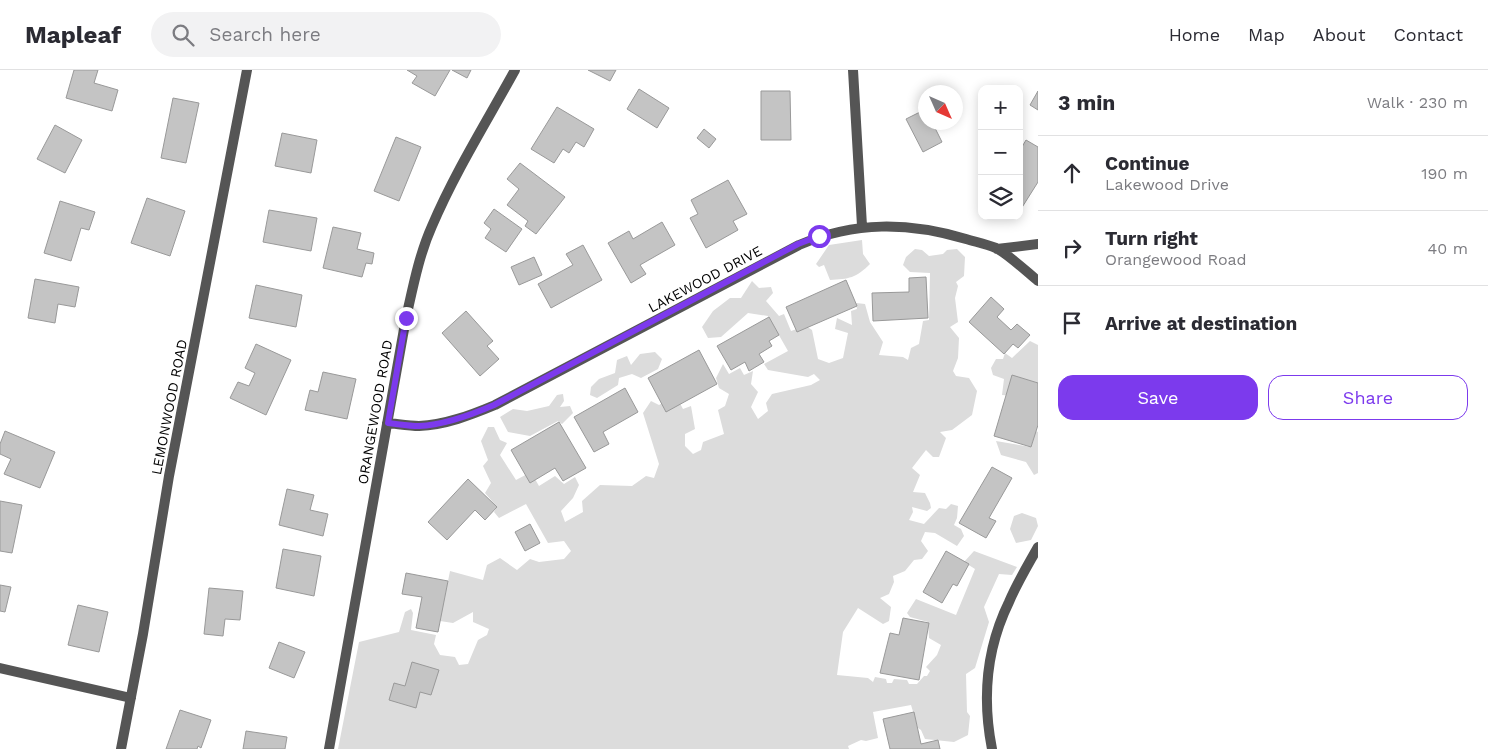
<!DOCTYPE html>
<html lang="en">
<head>
<meta charset="utf-8">
<style>
	body { margin:0; font-family:"Work Sans",sans-serif; background:#f2f2f3; color:#2b2b33 }
	.controls { position:absolute; right:15px; top:15px; display:grid; overflow:hidden; border-radius:10px; box-shadow:0 2px 12px #0003 }
	.controls button { width:45px; height:45px; display:grid; place-items:center; padding:0; border:0; border-bottom:1px solid #e1e1e2; background:#fff; color:#2b2b33; font:25px sans-serif }
	.compass { position:absolute; left:918px; top:15px; width:45px; height:45px; border-radius:50%; background:#fff; box-shadow:0 2px 12px #0003; rotate:135deg }
	.stop { position:absolute; width:15px; height:15px; margin:-11px; border:4px solid #7c3aed; border-radius:50%; background:#fff }
	.stop.end { background:#7c3aed; border-color:#fff; box-shadow:0 1px 5px #0008 }
	.list { margin:0; padding:0; list-style:none }
	h2 { display:flex; justify-content:space-between; align-items:center; height:65px; margin:0; padding:0 20px; font-size:21px }
	h2 small { font-size:16px; font-weight:400; color:#7c7c81 }
	.list li { display:grid; grid-template-columns:32px 1fr auto; gap:15px; align-items:center; box-sizing:border-box; height:75px; padding:0 20px; border-top:1px solid #e1e1e2 }
	.list b { display:block; font-size:19px; white-space:nowrap }
	.list p { margin:0; font-size:16px; white-space:nowrap; color:#7c7c81 }
	.list em { font-size:16px; font-style:normal; color:#7c7c81 }
	.actions { display:flex; gap:10px; padding:15px 20px }
	.actions a { flex:1; padding:11px 0; border:1px solid #7c3aed; border-radius:15px; text-align:center; font-size:18px; color:#7c3aed }
	.actions .main { background:#7c3aed; color:#fff }
	.icon { flex:none; width:28px; height:28px; fill:none; stroke:currentColor; stroke-width:2; stroke-linecap:round; stroke-linejoin:round }
	.map { position:relative; flex:none; width:1038px; height:679px; overflow:hidden }
	header { display:flex; align-items:center; gap:30px; box-sizing:border-box; height:70px; padding:0 25px; background:#fff; border-bottom:1px solid #e1e1e2 }
	header strong { font-size:24px }
	nav { display:flex; gap:28px; margin-inline-start:auto; font-size:18px }
	.search { width:350px; height:45px; background:#f2f2f3; display:flex; align-items:center; gap:12px; box-sizing:border-box; padding:0 18px; border-radius:28px; color:#7c7c81; font-size:19px }
	main { display:flex }
	aside { flex:1; background:#fff }
	.map>svg:first-child { display:block }
	.green { fill:#dcdcdc }
	.building { fill:#c4c4c4; stroke:#999 }
	.lines { fill:none; stroke-linecap:round; stroke-linejoin:round }
	.street { stroke:#555; stroke-width:10 }
	.route { stroke:#7c3aed; stroke-width:6 }
	.labels { text-anchor:middle; dominant-baseline:central; stroke-width:4; stroke-linejoin:round; paint-order:stroke }
	.street-label { font-size:14px; fill:#000; stroke:#fff }
</style>
</head>
<body>
<header>
<strong>Mapleaf</strong>
<div class="search"><svg class="icon" aria-label="search" viewBox="0 0 24 24"><circle cx="10" cy="10" r="6"/><path d="M15 15l6 6"/></svg>Search here</div>
<nav><a>Home</a><a>Map</a><a>About</a><a>Contact</a></nav>
</header>
<main>
<div class="map">
<svg width="1038" height="679" viewBox="0 0 1038 679">
	<rect width="100%" height="100%" fill="#fff"/>
	<path class="green" d="M862 170 863 184 870 194C856 208 849 209 830 210L824 195 819 197 816 194 829 175Z
		M915 179 922 180 929 186 943 184 947 180 957 179 965 187 964 206 956 212 958 216 955 228 958 252 950 257 959 268 958 288 953 301 956 306 969 308 977 321 972 345 952 360 940 362 946 368 939 387H933L926 380 912 398 920 405 913 422 925 423 930 433 931 438 927 441 912 437 913 442 909 450 924 454 939 438 946 439 951 434 958 436 957 448 954 455 961 459 964 466 957 476 935 463 925 462 921 471 928 481 922 489 914 490 905 501 893 506 894 512 889 524 880 528 891 537 889 551 883 554 858 538 843 562 837 605 868 608 873 612 875 607 886 609 887 613H892L894 609 907 610 909 614H917L924 606H927L930 601 926 597 937 585 941 575 929 568 928 552 910 547 907 543 916 529 956 545 975 499 964 492 974 481 1017 497 1012 505 999 504 984 537 989 552 975 598 966 604 967 642 970 646 968 665 954 672 925 669 921 660 918 658 911 635 873 642 878 668 866 671 861 670 848 676 849 679H338L359 572 399 562 405 542 411 539 413 543 411 560 436 565 434 574 440 585 455 587 459 595 468 594 478 570 487 565 489 559 473 552V542L453 553 440 551 450 501 483 510 487 495 500 488 517 500 530 489 539 492 564 489 571 481 564 471 548 473 526 434 499 448 494 442 497 437 485 423 491 413 483 396 488 390 481 371 488 357H494L500 370 507 373 500 385 516 410 531 402 539 416 555 406 564 414 575 407 579 415 573 428 561 441 565 452 583 442 582 431 600 415 632 416 646 406 654 408 659 394 643 343 651 331 659 335 676 326 683 339 691 336 695 359 685 364V376L693 384 701 380 703 372 724 364 718 340 725 336 729 324 719 318 716 308 723 294 729 304 740 298 744 305 753 301 751 314 758 322 751 337 758 349 768 341 766 333 772 324 811 315 820 310 814 304 808 307 768 300 764 294 788 281 768 246 748 243 721 267 708 268 702 257 713 241 730 228H741L752 211 759 218 771 217 773 223 766 231 779 246 784 244 791 261 806 256 812 260 818 289 829 293 843 288 848 263 835 259 837 248 852 255 851 241 857 239 856 233 865 234 870 252 883 272 879 285 903 287 908 290 911 278 919 274 923 251 929 250 930 203 910 202 903 195 906 187Z
		M1030 271 1038 275V313L1019 309 1015 326 1002 325 1004 309 993 305 991 298 996 289H1003L1005 283 1012 288Z
		M655 282 662 289 658 299 641 308 632 304 619 308 618 315 597 328 590 325 591 317 599 309 615 303 617 290 627 286 631 295 640 284Z
		M563 324 564 331 560 337 570 336 573 343 562 354 558 351 530 366 508 362 500 347 513 339 527 341 549 336 557 325Z
		M1036 361 1038 362V403L1034 405 1026 392 1001 385 996 371 1031 377Z
		M1022 443 1036 448 1038 456 1031 470 1016 473 1010 459 1014 446Z"/>
	<path class="building" d="M74 0H98L94 13 118 20 112 41 66 28Z
		M407 0H450L435 26 412 13 417 6Z
		M452 0H471L467 8Z
		M588 0H616L610 11Z
		M639 19 669 38 657 58 627 39Z
		M761 21H790L791 70H761Z
		M1038 21V40L1030 35Z
		M173 28 199 33 186 93 161 88Z
		M557 37 594 59 584 77 576 72 569 83 563 79 554 93 531 79Z
		M926 39V52H940L934 56 942 72 923 82 906 49Z
		M55 55 82 70 65 103 37 89Z
		M704 59 716 69 709 78 697 68Z
		M282 63 317 70 311 103 275 96Z
		M396 67 421 77 399 131 374 121Z
		M1026 70 1038 77V112L1021 139 1019 138V82Z
		M520 93 565 127 536 164 525 156 528 151 507 135 519 119 507 109Z
		M728 110 747 144 733 151 738 160 706 178 690 148 698 144 691 130Z
		M147 128 185 141 170 186 131 173Z
		M60 131 95 142 89 160 81 158 71 191 44 183Z
		M494 139 522 159 506 182 485 168 491 159 484 153Z
		M269 140 317 148 311 181 263 172Z
		M662 152 675 175 640 195 646 204 631 213 608 173 629 161 633 169Z
		M333 157 361 163 357 179 374 183 372 194 366 193 362 207 323 198Z
		M583 175 602 210 551 238 538 214 573 195 566 184Z
		M534 187 542 205 519 215 511 197Z
		M926 207 928 248 873 251 872 223 909 222V208Z
		M35 209 79 217 75 237 58 234 55 253 28 248Z
		M846 210 857 236 797 262 786 237Z
		M256 215 302 225 296 257 249 248Z
		M991 227 1004 239 997 247 1011 260 1017 254 1030 265 1018 278 1013 274 1004 284 969 252Z
		M466 241 493 271 487 276 499 289 480 306 442 263Z
		M769 247 779 265 769 271 772 276 759 284 764 292 749 301 745 292 731 300 717 276Z
		M256 274 291 290 266 345 230 328 238 312 249 316 255 303 245 298Z
		M699 280 717 314 666 342 648 308Z
		M323 302 356 309 347 349 305 340 310 320 318 322Z
		M1012 305 1038 313V355L1031 377 994 366Z
		M625 318 638 342 603 362 609 374 594 382 574 347Z
		M559 352 586 398 563 411 555 398 530 413 511 380Z
		M5 361 55 382 40 418 4 404 11 389 0 384V374Z
		M992 397 1012 408 989 448 996 451 986 468 959 453Z
		M468 409 497 437 485 450 475 440 447 470 428 452Z
		M287 419 314 425 310 440 328 444 323 466 279 455Z
		M0 431 22 435 12 483 0 481Z
		M530 454 540 473 525 481 515 462Z
		M283 479 321 486 314 526 276 518Z
		M946 481 969 494 957 516 953 514 942 533 923 522Z
		M406 503 448 511 438 562 416 558 422 527 402 524Z
		M0 515 11 517 5 542 0 541Z
		M209 518 243 521 240 550 225 549 223 566 204 564Z
		M78 535 108 542 99 582 68 575Z
		M903 548 929 553 919 610 880 603 890 563 899 565Z
		M279 572 305 582 294 608 269 598Z
		M412 592 439 600 431 625 420 622 416 638 389 630 394 613 405 616Z
		M180 640 211 650 201 678 198 676 197 679H166Z
		M914 642 921 674 938 670 940 679H890L883 649Z
		M246 661 287 667 285 679H243Z"/>
	<g class="lines">
		<path class="street" d="M853 0 862 156
			M997 179 1038 174
			M387 353C398 354 409 356 419 356 445 355 471 345 495 335L799 175C855 151 908 152 966 169 976 172 986 174 996 178 1008 184 1027 202 1038 211
			M0 598 131 628
			M121 679 143 564 169 406 247 0
			M329 679 406 248C413 217 419 185 432 156 455 102 487 51 515 0
			M992 679C982 628 986 579 1009 532 1017 513 1028 495 1038 477"/>
	</g>
	<g class="lines">
		<path class="route" d="M406 248 388 353C398 354 409 356 419 356 445 355 471 345 494 335L798 174 819 166"/>
	</g>
	<g class="labels">
		<g class="street-label">
			<text transform="translate(705 209) rotate(-28)">LAKEWOOD DRIVE</text>
			<text transform="translate(169 337) rotate(-79)">LEMONWOOD ROAD</text>
			<text transform="translate(375 342) rotate(-80)">ORANGEWOOD ROAD</text>
		</g>
	</g>
</svg>
<div class="controls">
<button>+</button>
<button>−</button>
<button><svg class="icon" aria-label="layers" viewBox="0 0 24 24"><path d="M12 4l9 5-9 5-9-5zM3 14l9 5 9-5"/></svg></button>
</div>
<svg class="compass" viewBox="-18 -18 36 36"><path d="M0-13l5 13h-10z" fill="#e53935"/><path d="M0 13l5-13h-10z" fill="#7c7c81"/></svg>
<div class="stop" style="left:819px;top:166px"></div>
<div class="stop end" style="left:406px;top:248px"></div>
</div>
<aside>
<h2>3 min<small>Walk · 230 m</small></h2>
<ul class="list">
<li><svg class="icon" aria-label="ahead" viewBox="0 0 24 24"><path d="M12 20V5M6 11l6-6 6 6"/></svg><div><b>Continue</b><p>Lakewood Drive</p></div><em>190 m</em></li>
<li><svg class="icon" aria-label="right" viewBox="0 0 24 24"><path d="M7 20v-9h11M14 6l5 5-5 5"/></svg><div><b>Turn right</b><p>Orangewood Road</p></div><em>40 m</em></li>
<li><svg class="icon" aria-label="arrive" viewBox="0 0 24 24"><path d="M6 21V4h12l-3 4 3 4H6"/></svg><div><b>Arrive at destination</b></div></li>
</ul>
<div class="actions"><a class="main">Save</a><a>Share</a></div>
</aside>
</main>
</body>
</html>
